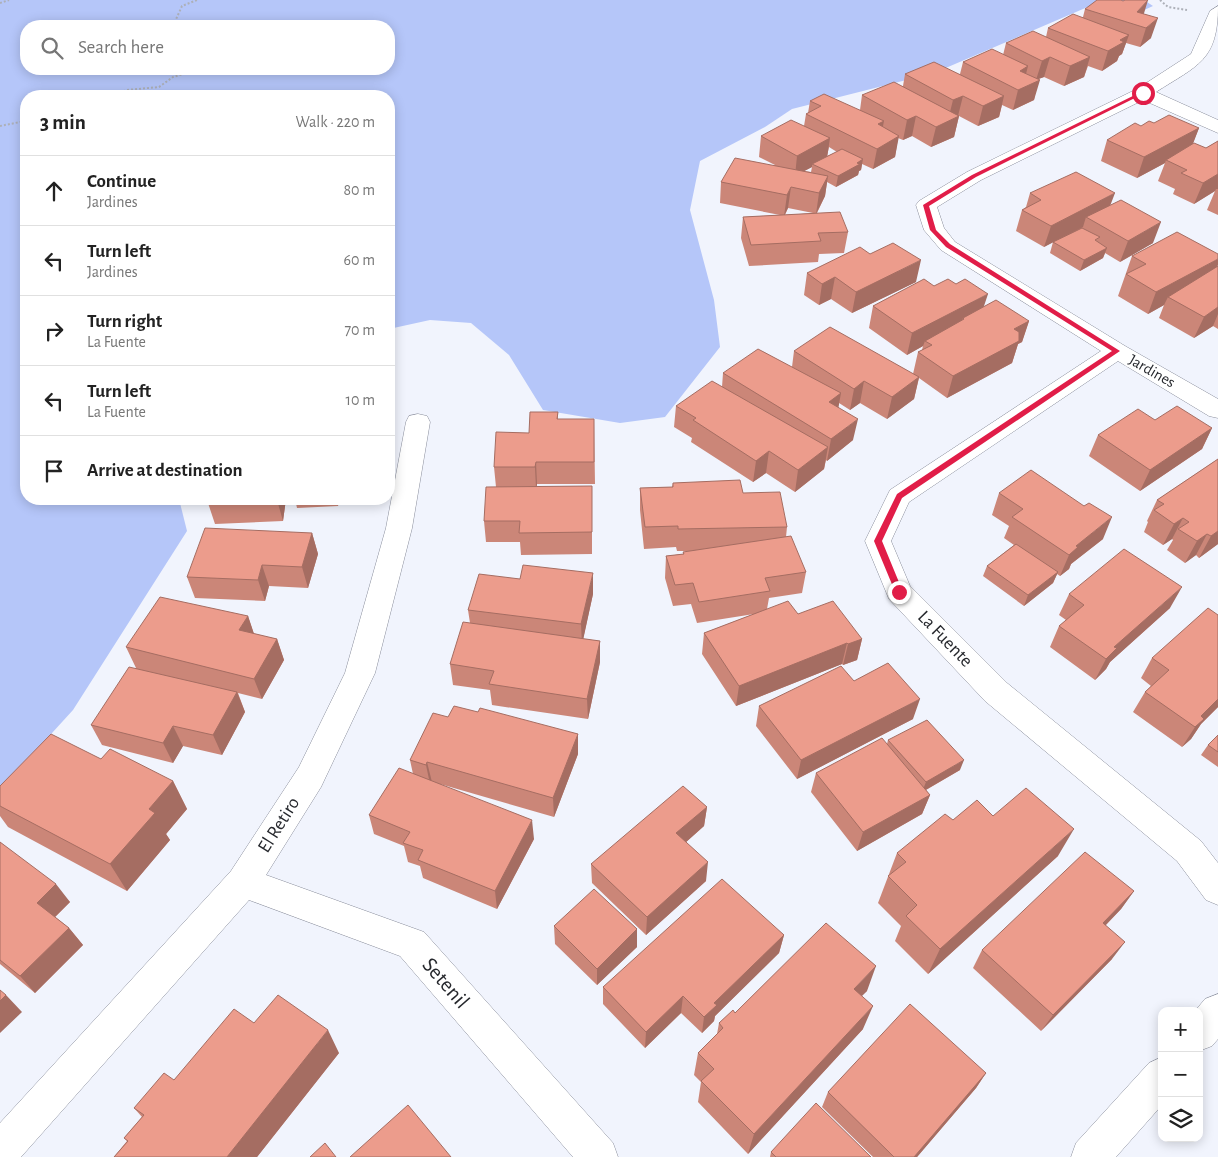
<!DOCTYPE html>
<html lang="en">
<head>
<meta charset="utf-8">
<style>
	body { margin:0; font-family:"Alegreya Sans",sans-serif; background:#f6f6f6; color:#222 }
	.controls { position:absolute; right:15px; bottom:15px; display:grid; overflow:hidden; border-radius:10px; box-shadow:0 2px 12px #0003 }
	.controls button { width:45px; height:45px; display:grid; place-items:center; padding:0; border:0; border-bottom:1px solid #e0e0e0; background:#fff; color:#222; font:25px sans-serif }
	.stop { position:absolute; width:15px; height:15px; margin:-11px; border:4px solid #e11d48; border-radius:50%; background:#fff }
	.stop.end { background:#e11d48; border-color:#fff; box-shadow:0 1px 5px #0008 }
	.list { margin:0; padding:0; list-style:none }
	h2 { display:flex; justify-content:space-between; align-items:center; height:65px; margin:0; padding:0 20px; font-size:21px }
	h2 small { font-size:16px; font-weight:400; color:#767676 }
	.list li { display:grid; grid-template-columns:32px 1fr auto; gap:15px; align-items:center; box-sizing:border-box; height:70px; padding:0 20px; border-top:1px solid #e0e0e0 }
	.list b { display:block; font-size:19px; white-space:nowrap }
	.list p { margin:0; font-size:16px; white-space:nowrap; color:#767676 }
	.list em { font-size:16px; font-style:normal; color:#767676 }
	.icon { flex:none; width:28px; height:28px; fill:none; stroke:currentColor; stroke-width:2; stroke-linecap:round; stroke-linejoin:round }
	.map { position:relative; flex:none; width:1218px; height:1157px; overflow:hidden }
	.search { position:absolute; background:#fff; box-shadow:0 2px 12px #0003; left:20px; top:20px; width:375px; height:55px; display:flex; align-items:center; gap:12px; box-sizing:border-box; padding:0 18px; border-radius:20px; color:#767676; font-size:19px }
	.panel { position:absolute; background:#fff; box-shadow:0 2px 12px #0003; left:20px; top:90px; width:375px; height:415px; border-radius:20px }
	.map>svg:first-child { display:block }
	.green { fill:#b5c6f9; fill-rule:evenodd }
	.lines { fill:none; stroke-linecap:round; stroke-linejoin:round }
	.minor-casing { stroke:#898d9b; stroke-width:1 }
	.path { stroke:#adb0b8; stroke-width:2; stroke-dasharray:2 2; stroke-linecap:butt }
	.minor { fill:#fff; fill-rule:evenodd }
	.wall { fill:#cb8678; fill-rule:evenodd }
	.shaded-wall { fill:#a56d62 }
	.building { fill:#ec9c8c; stroke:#a56d62 }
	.route { fill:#e11d48 }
	.labels { text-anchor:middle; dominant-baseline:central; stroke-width:4; stroke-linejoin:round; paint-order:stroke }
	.far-street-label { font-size:16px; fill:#26282d; stroke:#fff }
	.street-label { font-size:19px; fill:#26282d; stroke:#fff }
	.near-street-label { font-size:22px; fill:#26282d; stroke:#fff }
</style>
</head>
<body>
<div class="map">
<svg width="1218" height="1157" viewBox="0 0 1218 1157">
	<rect width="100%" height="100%" fill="#f1f4fd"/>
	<path class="green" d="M0 0H1144L1153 6 1142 11 1090 6 934 73 792 109 765 127 700 161 690 210 714 300 720 347 665 417 620 423 543 410 509 355 471 323 430 320 389 329V96H26V499H179L187 531 73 710 0 790ZM26 26H389V69H26Z"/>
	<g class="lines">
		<g class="minor-casing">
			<path id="minor" d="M1218 6C1218 61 1198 65 1156 92L1218 120V133L1143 100 981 180 937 207 944 228 955 242 1125 346 1218 399V418L1209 416 1118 361 909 502 891 541 910 586 1007 683 1201 841 1218 863V905L1206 900 1177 861 985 701 889 599 865 541 890 490 1101 351 941 250 924 230 916 205 919 201 967 172 1137 89 1191 54 1210 11Z
				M418 414 427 416 430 422 412 528 375 673 321 787 266 875 424 932 613 1143 618 1157H573L400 956 249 900 21 1157H0V1123L231 871 299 767 345 673 386 528 406 422 409 416Z
				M1218 994V1039L1212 1046 1199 1051V1011H1195L1205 999Z
				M1162 1057V1105L1116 1157H1071L1076 1143 1149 1063Z"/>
		</g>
		<path class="path" d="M1160 0 1168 7 1187 10
			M0 3 9 0
			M173 26 182 6 197 0
			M108 96 127 90 159 87 173 77 201 69
			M0 126 20 122 26 124"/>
		<use href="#minor" class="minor"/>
	</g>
	<path class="wall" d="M1085 9 1144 14 1151 38 1140 47 1126 43 1122 54 1119 56 1117 61 1102 71 1088 66 1084 77 1064 86 1044 77 1038 79 1034 100 1013 110 1002 105 999 117 978 126 959 116 954 137 931 147 912 136 903 140 898 138 895 157 873 169 862 164 861 170 859 171 858 175 836 187 827 182 825 196 817 213 848 232 844 253 819 254 818 262 749 266 741 238 743 217 780 215 720 203 721 182 775 165 759 157 761 136 804 126 806 114 808 113 810 101 860 110 862 95 903 86 905 74H960L963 62 1003 55 1006 43 1046 37 1048 28 1083 17ZM829 147 837 152 827 156ZM812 167 811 172 804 171ZM788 208 813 213 785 215Z
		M1154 123 1199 128 1192 145 1206 148 1218 141V215L1207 210 1215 191 1194 204 1173 194 1175 189 1158 181 1165 163 1137 178 1101 161 1107 140 1141 126Z
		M1030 193 1110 206 1153 243 1120 262 1105 253 1103 258 1080 271 1050 253 1053 242 1044 247 1016 231 1022 210 1026 207Z
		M870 254 916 282 852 313 831 299 819 305 804 295 807 273Z
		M1132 256 1218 266V329L1213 326 1194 338 1159 318 1164 305 1148 314 1118 296Z
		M934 286 984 307 1029 321 1022 342 1018 344 1012 363 947 398 919 378 914 399 887 419 860 403 850 410 839 403 838 408 853 440 827 461 826 460 824 469 795 492 766 473 753 482 691 442 692 438 674 427 676 406 722 387 723 373 792 367 794 351 913 374 918 352 922 350 923 346 907 355 869 328 873 306Z
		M558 412V419H594L595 484H537V487L592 486V554L521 555 520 542H486L484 521 496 487 494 467 529 433Z
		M1212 428 1202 449 1140 491 1089 456 1098 435Z
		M1218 459V544L1199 558 1196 555 1185 563 1167 550 1173 540 1172 539 1163 545 1144 532 1148 522 1147 521 1157 500Z
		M673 483 743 493 787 527 786 537 806 572 802 593 769 598 767 609 798 614 862 639 857 660 843 665 842 664 736 706 702 654 704 633 754 614 697 623 691 604 673 606 665 578 666 556 683 554V552L690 551H677L676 547 644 549 640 510V488L672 487Z
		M999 493 1103 539 1071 564 1069 569 1060 576 1057 574 1053 583 1024 606 983 576 987 566 1014 545 1004 538 1009 526 992 515Z
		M209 499H286L283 521 215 524 208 503Z
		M295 499H339L338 506 297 508Z
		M312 533 318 554 308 588 269 586 265 601 195 598 187 577Z
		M593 594 583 639 600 641V662L588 719 492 705 490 690 453 685 450 664 470 623 468 610Z
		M1069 594 1170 608 1110 662 1106 669 1095 680 1050 647 1059 626 1066 620 1059 615Z
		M1218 615V707L1201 724 1191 739 1182 747 1133 712 1145 692 1151 686 1141 678 1152 658Z
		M248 616 254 634 277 639 284 660 262 699 238 693 245 712 222 755 183 746 173 763 102 745 91 725 136 668 126 647Z
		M854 681 913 719 797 779 756 726 759 706Z
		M478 712 578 734V754L554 817 440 784 534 839 497 909 423 878 420 866 408 862 404 846 374 834 369 815 413 774 410 760 448 717Z
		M1218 735V767L1201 755 1208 745Z
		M888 740 960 770 926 790 930 795 922 814 857 851 811 792 816 773 887 744Z
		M101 759 173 781 187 809 166 834 170 840 127 891 8 827 0 816V786Z
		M707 807 704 826 686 842 706 881 646 935 592 883 591 864Z
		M993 816 1058 856 928 974 895 941 901 926 878 903 897 853 953 820Z
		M0 842 70 902 55 917 69 928 83 945 35 993 0 964Z
		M1134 891 1121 909 1106 925 1112 959 1041 1031 973 968 982 950Z
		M554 926 637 947 597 985 555 944Z
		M784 935 779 953 715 1016 714 1021 702 1033 681 1013 645 1048 603 1004V987Z
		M867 991 861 996 863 1029 748 1154 698 1102 701 1082 694 1075 698 1053 717 1034 719 1023 735 1013Z
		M254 1023 339 1053 257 1157H114L127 1141 124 1138 142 1117 134 1108Z
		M986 1073 976 1088 917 1157H873L822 1107 828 1092Z
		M771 1152 871 1157H770Z"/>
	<path class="shaded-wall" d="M1148 0 1142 20 1137 12Z
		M1158 18 1151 38 1140 47 1146 28Z
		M1129 35 1122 54 1119 56 1117 61 1102 71 1108 51 1120 40Z
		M1050 57 1044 77 1036 80 1042 61Z
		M1090 57 1084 77 1064 86 1070 66Z
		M1028 66 1023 86 1020 71Z
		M1040 80 1034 100 1013 110 1018 90Z
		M963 96 958 116 948 120 953 100Z
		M1004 96 999 117 978 126 983 106Z
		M916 116 912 136 903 140 907 120Z
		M959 116 954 137 931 147 936 127Z
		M884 121 880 141 878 124Z
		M1199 128 1191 149 1166 160 1165 163 1137 178 1144 157Z
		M899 136 895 157 873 169 877 149Z
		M830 138 827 158 812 164V167L795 176 797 156Z
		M863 159 861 170 859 171 858 175 836 187 838 176 857 163Z
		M1218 174V189H1216L1215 191 1194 204 1203 183Z
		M828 176 825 196 816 214 819 193Z
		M791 187 788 208 784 216 787 195Z
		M1115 193 1107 214 1086 217 1083 227 1044 247 1051 226Z
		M1161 222 1153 243 1120 262 1128 241Z
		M1107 248 1103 258 1080 271 1084 260Z
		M1218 259V265L1212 278 1168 297 1164 305 1148 314 1156 292Z
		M921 260 916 282 852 313 856 292Z
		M835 277 831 299 819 305 822 284Z
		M988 294 981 315 964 319 963 318 960 326 925 341 923 346 907 355 912 333Z
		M1218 307V314L1213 326 1194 338 1204 317Z
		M1029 321 1022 342 1018 344 1012 363 947 398 953 376 1014 329Z
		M919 377 914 399 887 419 892 397Z
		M864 381 860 403 850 410 854 389Z
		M841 393 837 415 829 402Z
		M858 419 853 440 827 461 831 439Z
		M1212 428 1202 449 1140 491 1150 470Z
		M828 447 824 469 795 492 798 470Z
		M769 451 766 473 753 482 756 461Z
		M536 462 537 484 536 488 535 467Z
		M277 499H286L283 521 277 500Z
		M336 499H339L338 506Z
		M1112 517 1103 539 1071 564 1069 569 1060 576 1069 555 1076 546Z
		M1183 518 1172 539 1163 545 1174 524Z
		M1218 531V544L1199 558 1211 536Z
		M312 533 318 554 308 588 302 567Z
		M1207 534 1196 555 1185 563 1197 541Z
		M262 565 269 586 265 601 258 580Z
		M1058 572 1053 583 1024 606 1028 595Z
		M593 573V594L582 645 581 624Z
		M1182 587 1170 608 1110 662 1106 669 1095 680 1106 659 1114 647Z
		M248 616 255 637 239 630Z
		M277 639 284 660 262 699 254 679Z
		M862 639 857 660 843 665 848 644Z
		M600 641V662L588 719 587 699Z
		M847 643 842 664 736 706 739 686Z
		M237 692 245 712 222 755 213 735Z
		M920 699 913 719 797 779 801 760Z
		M1218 699V707L1201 724 1191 739 1182 747 1195 727 1201 716Z
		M173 726 183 746 173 763 163 743Z
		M578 734V754L554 817 553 798Z
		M964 760 960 770 922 792 926 782Z
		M427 762 432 782 430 784 426 765Z
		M173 781 187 809 166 834 170 840 127 891 110 864 149 809Z
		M930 795 922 814 857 851 863 832Z
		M707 807 704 826 675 852 676 833Z
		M532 820 534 839 497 909 495 891Z
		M1074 829 1058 856 928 974 940 949Z
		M708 862 706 881 646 935 647 917Z
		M56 884 70 902 51 921 37 903Z
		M1134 891 1121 909 1091 940 1103 923Z
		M69 928 83 945 35 993 20 976Z
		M637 929V947L597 985V969Z
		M784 935 779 953 715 1016 714 1021 702 1033 704 1017 714 1003Z
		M1125 942 1112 959 1041 1031 1053 1015Z
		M876 966 867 991 845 1013 854 989Z
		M6 995 22 1012 0 1033V1001Z
		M683 996 681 1013 645 1048 646 1032Z
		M873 1006 863 1029 748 1154 754 1134Z
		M328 1030 339 1053 257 1157H227Z
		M986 1073 976 1088 917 1157H914Z"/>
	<path class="building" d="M1097 0H1121L1123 1 1125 0H1148L1137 12 1158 18 1146 28 1085 9Z
		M1073 14 1129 35 1120 40 1124 42 1108 51 1048 28Z
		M1033 31 1090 57 1070 66 1050 57 1042 61 1006 43Z
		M992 49 1028 66 1020 71 1040 80 1018 90 963 62Z
		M934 62 1004 96 983 106 963 96 953 100 905 74Z
		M894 82 959 116 936 127 916 116 907 120 862 95Z
		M824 94 884 121 878 124 899 136 877 149 806 114 821 106 810 101Z
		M1169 115 1199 128 1144 157 1107 140 1135 123 1141 126 1149 121 1154 123Z
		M791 120 830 138 797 156 761 136Z
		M1218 141V174L1203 183 1181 173 1187 170 1166 160 1194 143 1206 148Z
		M842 149 863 159 857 163 860 164 838 176 812 164Z
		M735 158 828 176 819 193 791 187 787 195 721 182Z
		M1076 172 1115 193 1051 226 1022 210 1041 200 1030 193Z
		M1121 200 1161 222 1128 241 1086 217Z
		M840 212 848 232 818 233 821 241 751 245 743 217Z
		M1082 228 1100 237 1095 240 1107 248 1084 260 1053 242Z
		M1177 232 1218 254V259L1156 292 1126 274 1146 264 1132 256Z
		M893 243 921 260 856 292 835 277 822 284 807 273 860 247 870 254Z
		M1218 266V307L1204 317 1168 297Z
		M924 279 934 286 948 279 956 284 965 279 988 294 912 333 873 306Z
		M996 300 1029 321 1014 329 1019 332V341L953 376 918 352 932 345 925 341 964 319 963 318Z
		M830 327 919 377 892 397 864 381 854 389 794 351Z
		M758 349 841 393 829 402 858 419 831 439 723 373Z
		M712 381 828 447 798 470 769 451 756 461 693 420 696 418 676 406Z
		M1177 406 1212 428 1150 470 1098 435 1138 409 1155 420Z
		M530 412H558L557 419H594V462H536L535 467H494L496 432 529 433Z
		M1218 459V531L1211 536 1207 534 1197 541 1178 529 1189 522 1183 518 1174 524 1154 510 1164 504 1157 500Z
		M1031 470 1084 506 1089 503 1112 517 1076 546 1078 547 1069 555 1012 517 1023 509 999 493Z
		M740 480 743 493 780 492 787 527 678 529V526L645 527 640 488 673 487V483Z
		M592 486V532L519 533 520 521H484L486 487Z
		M209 499H277V500L208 503Z
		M205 528 312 533 302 567 262 565 258 580 187 577Z
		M791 536 806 572 765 578 770 591 699 602 693 583 675 585 666 556 684 554 683 552Z
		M1016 544 1058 572 1028 595 987 566Z
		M1124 549 1182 587 1114 647 1117 648 1106 659 1059 626 1084 605 1069 594Z
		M523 565 593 573 581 624 468 610 479 574 520 579Z
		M160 597 248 616 239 630 277 639 254 679 126 647Z
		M788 601 798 614 833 601 862 639 848 644 847 643 739 686 704 633Z
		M1208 608 1218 615V699L1201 716 1204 719 1195 727 1145 692 1169 670 1152 658Z
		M463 622 600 641 587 699 489 684 494 671 450 664Z
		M888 663 920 699 801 760 759 706 841 666 854 681Z
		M129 667 237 692 213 735 173 726 163 743 91 725Z
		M454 706 478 712 480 708 578 734 553 798 427 762 426 765 410 760 433 713 448 717Z
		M927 720 964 760 926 782 888 740Z
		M51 734 101 759 110 749 173 781 149 809 155 813 110 864 0 806V786Z
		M1218 735V752L1208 745Z
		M882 738 930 795 863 832 816 773Z
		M399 768 532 820 495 891 418 860 423 850 403 843 410 832 369 815Z
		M683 786 707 807 676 833 708 862 647 917 591 864Z
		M1026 788 1074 829 940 949 906 916 917 905 888 876 906 862 897 853 945 814 953 820 977 800 993 816Z
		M0 842 56 884 37 903 69 928 20 976 0 960Z
		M1085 852 1134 891 1103 923 1125 942 1053 1015 982 950Z
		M722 879 784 935 714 1003 717 1005 704 1017 683 996 646 1032 603 987Z
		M594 889 637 929 597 969 554 926Z
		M826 923 876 966 854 989 873 1006 754 1134 701 1081 714 1069 698 1053 723 1028 719 1023 733 1010 735 1013Z
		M0 990 6 995 0 1001Z
		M278 995 328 1030 227 1157H114L128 1141 124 1138 144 1115 134 1108 164 1073 174 1080 234 1009 254 1023Z
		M910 1004 986 1073 914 1157H894L828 1092Z
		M816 1103 871 1157H776L771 1152Z
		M408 1105 451 1157H350Z
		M325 1143 336 1157H310Z"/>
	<path class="route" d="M1141 92 1145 93 976 177 929 206 936 230 950 244 1120 351 902 498 882 541 903 592 896 594 874 541 897 494 1112 351 946 247 930 230 923 205 972 175Z"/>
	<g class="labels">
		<g class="far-street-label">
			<text transform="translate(1152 371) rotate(30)">Jardines</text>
		</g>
		<g class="street-label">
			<text transform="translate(945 639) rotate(46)">La Fuente</text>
			<text transform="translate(279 825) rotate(-58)">El Retiro</text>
		</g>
		<g class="near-street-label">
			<text transform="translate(446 983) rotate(49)">Setenil</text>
		</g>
	</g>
</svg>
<div class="controls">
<button>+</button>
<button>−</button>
<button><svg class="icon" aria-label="layers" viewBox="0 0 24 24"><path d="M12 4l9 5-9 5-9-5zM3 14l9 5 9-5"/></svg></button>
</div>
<div class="stop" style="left:1143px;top:93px"></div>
<div class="stop end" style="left:899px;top:592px"></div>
<div class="search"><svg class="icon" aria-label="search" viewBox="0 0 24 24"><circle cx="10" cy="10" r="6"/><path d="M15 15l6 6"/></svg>Search here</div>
<section class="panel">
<h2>3 min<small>Walk · 220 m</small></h2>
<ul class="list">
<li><svg class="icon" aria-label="ahead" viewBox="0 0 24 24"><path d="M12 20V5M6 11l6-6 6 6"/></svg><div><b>Continue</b><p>Jardines</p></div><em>80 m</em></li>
<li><svg class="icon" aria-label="left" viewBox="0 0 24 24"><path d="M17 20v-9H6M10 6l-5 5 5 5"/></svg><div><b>Turn left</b><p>Jardines</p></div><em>60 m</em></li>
<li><svg class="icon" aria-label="right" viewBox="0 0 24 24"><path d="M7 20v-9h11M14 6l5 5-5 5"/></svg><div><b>Turn right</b><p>La Fuente</p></div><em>70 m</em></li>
<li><svg class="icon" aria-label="left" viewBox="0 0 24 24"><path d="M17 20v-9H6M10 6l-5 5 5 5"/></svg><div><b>Turn left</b><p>La Fuente</p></div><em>10 m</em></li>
<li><svg class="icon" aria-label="arrive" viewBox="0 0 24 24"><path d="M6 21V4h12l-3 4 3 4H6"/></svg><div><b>Arrive at destination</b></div></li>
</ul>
</section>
</div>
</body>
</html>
